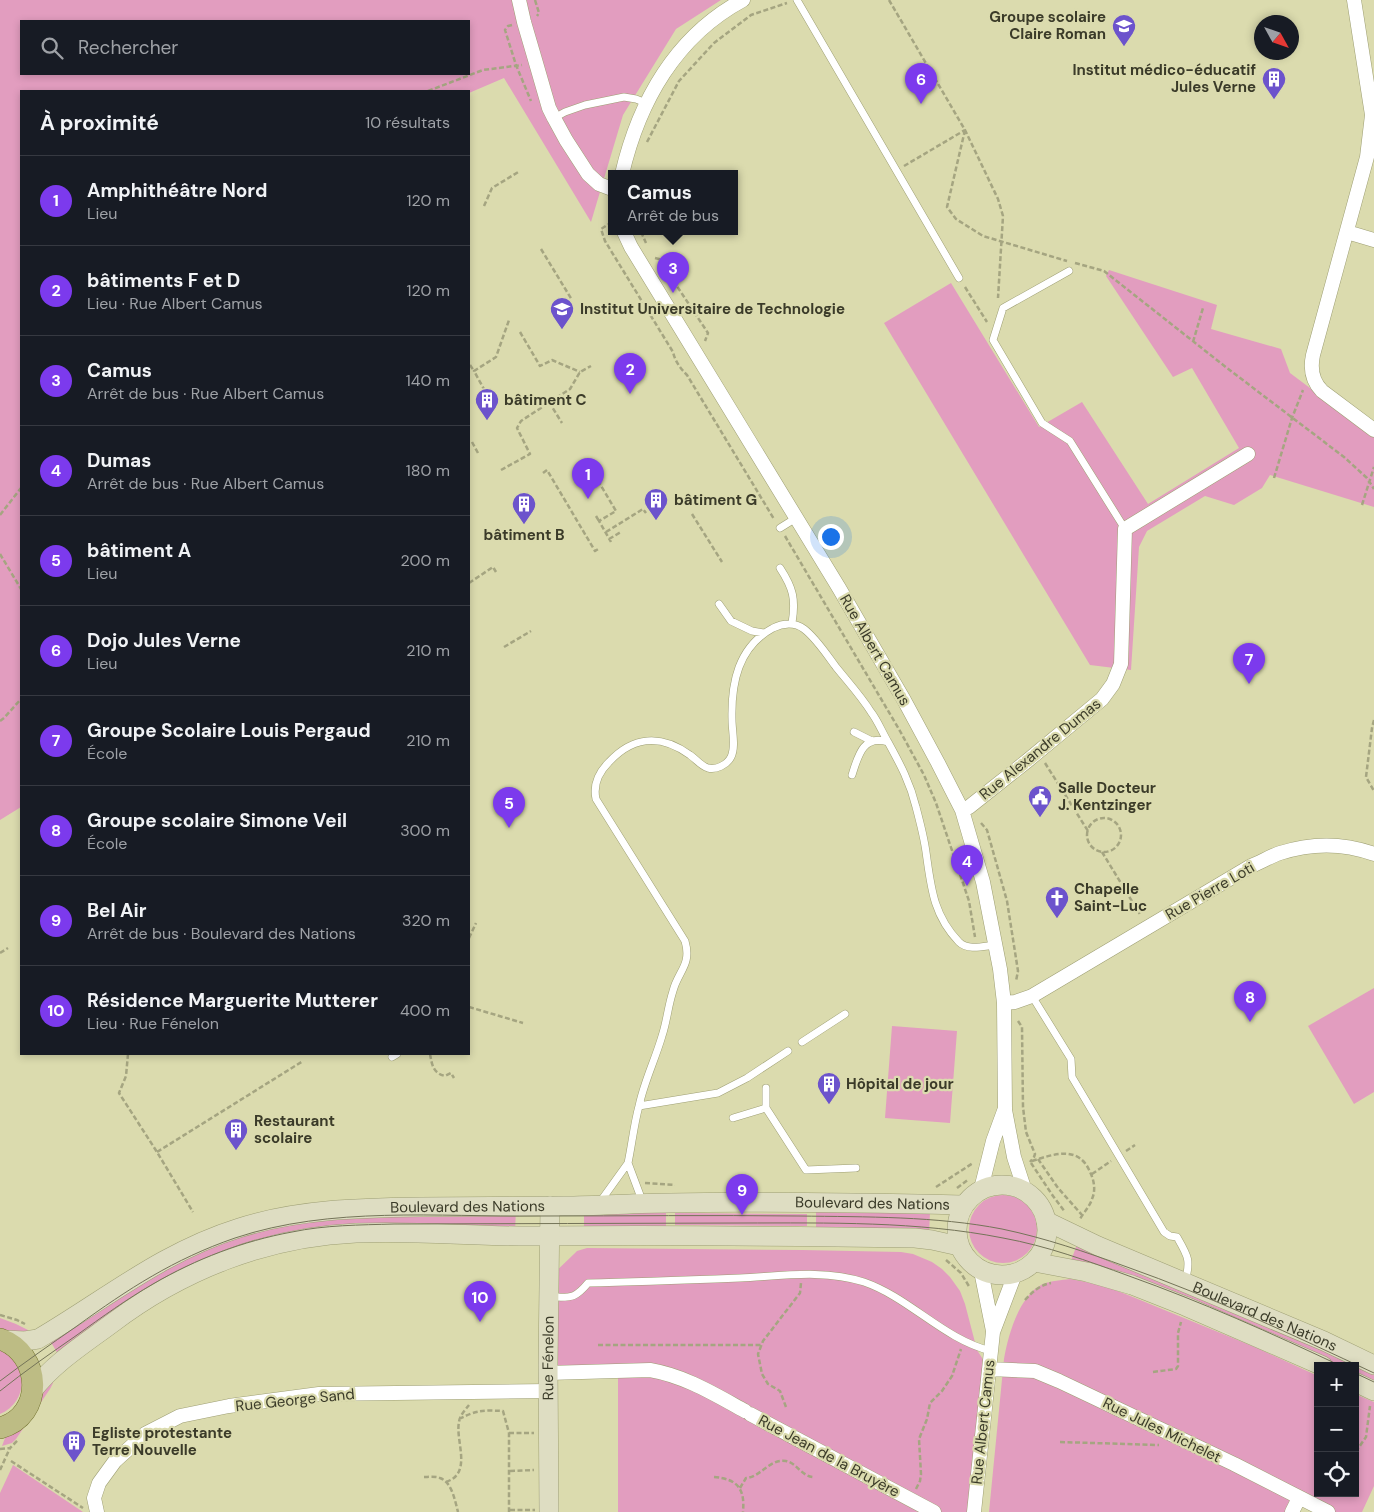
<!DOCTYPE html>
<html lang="fr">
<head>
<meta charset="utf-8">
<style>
	body { margin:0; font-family:"DM Sans",sans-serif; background:#242831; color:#f1f3f6 }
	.controls { position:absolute; right:15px; bottom:15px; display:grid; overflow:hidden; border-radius:0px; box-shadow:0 2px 8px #0003 }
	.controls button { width:45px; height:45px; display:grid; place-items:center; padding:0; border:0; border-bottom:1px solid #363941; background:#171b24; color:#f1f3f6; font:25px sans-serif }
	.compass { position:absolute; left:1254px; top:15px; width:45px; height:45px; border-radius:50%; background:#171b24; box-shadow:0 2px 8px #0003; rotate:130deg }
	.you { position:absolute; left:830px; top:536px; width:18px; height:18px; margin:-12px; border:4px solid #fff; border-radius:50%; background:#1a73e8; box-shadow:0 0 0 8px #1a73e833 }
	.badge { display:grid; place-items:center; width:32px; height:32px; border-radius:50%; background:#7c3aed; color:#fff; font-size:16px; font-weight:700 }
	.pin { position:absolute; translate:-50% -41px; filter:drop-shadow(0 1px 2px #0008) }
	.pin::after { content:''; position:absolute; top:26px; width:18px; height:15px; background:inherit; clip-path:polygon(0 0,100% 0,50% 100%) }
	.popup { position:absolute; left:608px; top:170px; width:130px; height:65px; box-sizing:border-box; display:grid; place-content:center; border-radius:0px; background:#171b24; filter:drop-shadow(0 1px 4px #0005); font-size:16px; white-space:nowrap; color:#9ea1a6 }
	.popup b { font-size:19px; color:#f1f3f6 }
	.popup::after { content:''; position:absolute; left:50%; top:100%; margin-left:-10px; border:10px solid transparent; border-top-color:#171b24 }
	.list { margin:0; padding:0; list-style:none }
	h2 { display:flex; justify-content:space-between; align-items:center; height:65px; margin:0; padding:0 20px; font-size:21px }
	h2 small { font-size:16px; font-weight:400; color:#9ea1a6 }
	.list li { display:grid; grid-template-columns:32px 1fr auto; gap:15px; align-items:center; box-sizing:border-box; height:90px; padding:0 20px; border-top:1px solid #363941 }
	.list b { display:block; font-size:19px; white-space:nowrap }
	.list p { margin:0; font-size:16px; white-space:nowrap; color:#9ea1a6 }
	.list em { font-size:16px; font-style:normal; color:#9ea1a6 }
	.icon { flex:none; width:28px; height:28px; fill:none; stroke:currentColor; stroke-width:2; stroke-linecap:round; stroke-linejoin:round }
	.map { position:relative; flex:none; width:1374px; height:1512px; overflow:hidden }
	.search { position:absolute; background:#171b24; box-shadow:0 2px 8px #0003; left:20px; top:20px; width:450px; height:55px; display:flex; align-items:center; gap:12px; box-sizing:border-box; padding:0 18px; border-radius:0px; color:#9ea1a6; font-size:19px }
	.panel { position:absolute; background:#171b24; box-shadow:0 2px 8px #0003; left:20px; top:90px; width:450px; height:965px; border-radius:0px }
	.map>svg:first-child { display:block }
	.green { fill:#e29dbf; fill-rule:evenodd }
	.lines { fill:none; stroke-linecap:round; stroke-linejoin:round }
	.lane-casing { stroke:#9e9f74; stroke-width:8 }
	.street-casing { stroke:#9e9f74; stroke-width:15 }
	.secondary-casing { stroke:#9e9f74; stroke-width:20 }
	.primary-casing { stroke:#73722f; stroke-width:22 }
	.path { stroke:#a5a581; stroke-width:2.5; stroke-dasharray:5 2.5; stroke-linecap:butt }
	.lane { stroke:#fff; stroke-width:7 }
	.street { stroke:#fff; stroke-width:14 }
	.secondary { stroke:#deddc2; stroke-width:19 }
	.primary { stroke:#bdbc84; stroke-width:21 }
	.tram { stroke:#747458; stroke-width:1 }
	.labels { text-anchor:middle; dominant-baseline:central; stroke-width:4.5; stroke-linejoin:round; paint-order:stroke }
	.poi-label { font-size:15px; font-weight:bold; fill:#3b3b29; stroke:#dbdbae; text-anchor:start }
	.street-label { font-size:15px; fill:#3b3b29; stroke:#dbdbae }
</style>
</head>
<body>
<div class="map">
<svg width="1374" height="1512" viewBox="0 0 1374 1512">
	<rect width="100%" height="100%" fill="#dbdbae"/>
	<path class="green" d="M0 0H721L676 29 623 115 591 222 504 78 469 93V91H21V807L0 820ZM21 21H469V74H21Z
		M1109 270 1217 305 1211 329 1281 349 1290 373 1374 436V507L1270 475 1262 488 1234 505 1205 496 1147 531 1139 547 1131 670 1090 665 884 323 951 283 1039 427 1082 402 1148 504 1239 448 1192 368 1173 377 1106 276Z
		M1374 988V1092L1354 1104 1308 1026Z
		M892 1026 957 1031 950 1123 885 1118Z
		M969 1229a34 34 0 1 1 68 0a34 34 0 1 1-68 0Z
		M666 1207V1232L584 1230V1210Z
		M816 1207 930 1212 929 1235 816 1232Z
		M516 1209 515 1232 242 1249 59 1356 48 1337 175 1257 289 1219Z
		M675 1213 807 1214V1226L675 1225Z
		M1078 1242 1374 1370V1386L1355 1377V1366H1332L1070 1263Z
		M587 1248 802 1250 901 1252 913 1254 932 1262 942 1269 950 1277 960 1291 965 1304 977 1350 989 1369 974 1512H618V1371L548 1373 549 1278 574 1254 577 1251Z
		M1070 1279 1102 1285 1128 1295 1257 1348 1318 1376V1493H1355V1394L1374 1402V1486L1362 1512H1328L1299 1498 1292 1512H989L1004 1359C1008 1336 1019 1295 1043 1284 1051 1281 1062 1280 1070 1279Z
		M0 1318 16 1324 28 1330 26 1336 0 1329Z
		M0 1349C28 1362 30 1401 0 1414Z
		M53 1377V1383L50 1389 16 1439 12 1443 2 1446 5 1438 36 1403Z
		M13 1465 83 1512H0V1493Z"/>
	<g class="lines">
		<g class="lane-casing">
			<path id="lane" d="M797 0 959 278
				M554 118 565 112 585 105 624 97 636 99 646 103
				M1069 271 1003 308 993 340 1042 423 1070 441 1125 529
				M780 528 796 518
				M780 568C793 588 796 599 792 623
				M719 604 731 621 752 631 764 633
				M854 732 872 741
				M852 775C858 756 863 734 888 742
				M1032 996 1071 1059 1072 1077 1164 1232 1170 1236 1177 1237C1188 1256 1191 1260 1185 1282
				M802 1042 845 1014
				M392 1057 397 1054
				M766 1088V1108L806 1170 856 1168
				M639 1106 718 1093 747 1078 788 1051
				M733 1118 766 1108
				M628 1163C632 1144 634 1124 639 1106 644 1082 655 1060 662 1036 667 1021 668 1006 673 991 678 971 692 965 685 941L596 799C593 785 599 772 609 762 633 736 661 734 690 755 696 759 701 766 708 768 716 770 727 765 731 757 736 747 732 731 732 720 731 683 738 647 773 628 783 623 795 622 804 629 816 638 827 655 836 667 848 682 861 696 871 712 878 721 882 732 888 742 900 764 910 782 916 807 920 822 924 837 926 852 931 887 933 915 959 942 968 951 984 946 995 945
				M600 1202 628 1163 643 1203
				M550 1297C570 1297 574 1300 588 1283 638 1282 689 1280 740 1278 781 1276 824 1269 864 1282 910 1298 943 1339 991 1351"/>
		</g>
		<g class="street-casing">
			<path id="street" d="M519 0 524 22 536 63 549 108 554 118 566 140 588 174 599 184 612 189
				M1354 0 1372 115 1367 157 1313 355C1310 369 1312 381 1322 391L1374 430
				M622 174C639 101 676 36 743 0
				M624 232 631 247 839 588 904 700 938 763 962 810 983 882 1000 969 1004 1003 1005 1110 1014 1157 1025 1191
				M1347 232 1374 240
				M962 810 969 807 1027 761 1102 699 1113 684 1121 664 1125 529 1248 454
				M1004 1003 1015 1002 1032 996 1251 866C1261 862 1271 856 1280 853 1311 843 1344 843 1374 854
				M981 1189 993 1141 1004 1111
				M981 1271 993 1331
				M989 1369 1035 1371 1059 1381 1234 1464 1328 1512
				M548 1373 650 1370C685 1376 714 1394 745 1411
				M750 1414 934 1512
				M97 1512 94 1498 99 1483 115 1461 145 1434 180 1416 229 1406 319 1394 548 1391
				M974 1512 993 1332 1015 1274
				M1292 1512 1299 1498"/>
		</g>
		<g class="secondary-casing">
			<g id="secondary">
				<circle cx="1002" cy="1230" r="45"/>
				<path id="s1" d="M1046 1221 1098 1246 1324 1341 1374 1365"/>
				<path d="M1034 1262 1087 1272 1132 1285 1185 1306 1323 1366"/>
				<path id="s2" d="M4 1340 25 1341 38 1339C106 1299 162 1252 239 1228 298 1209 359 1208 420 1207 468 1207 516 1206 564 1206 599 1206 635 1203 670 1203 768 1201 865 1203 963 1205"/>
				<path d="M1355 1382 1374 1391"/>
				<path d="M33 1390C54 1363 84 1344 111 1324 182 1270 266 1237 356 1233 417 1230 477 1237 538 1236 664 1235 789 1236 915 1238L932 1240 959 1246"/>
				<path id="s3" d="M549 1512 548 1365 550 1206"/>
			</g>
		</g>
		<g class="primary-casing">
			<path id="primary" d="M0 1339C42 1353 45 1416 0 1428"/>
		</g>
		<path class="path" d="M535 0 539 13 537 16
			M889 0 965 130 998 199 1003 216 998 298
			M512 25 508 26 505 30 516 65 531 101
			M428 91 483 70 522 65
			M965 130 947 207 956 219 983 236 1067 261
			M647 142 679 81 714 43 751 15 787 3
			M904 166 965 130
			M484 206 492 188 520 171
			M612 222 601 229 605 241 673 352C675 361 680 368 687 375L774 519
			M641 232 646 243
			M541 249 572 300
			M655 258 659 259 708 333 705 341
			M1075 263 1104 271 1227 368 1344 457 1367 478 1374 489
			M965 287 987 322
			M520 332 540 366 552 360 580 372
			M1193 342 1203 308
			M470 365 474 371
			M485 391 474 371 496 357 509 320
			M543 399 546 404
			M549 402 562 423
			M472 442 478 453
			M501 470 530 454 517 428 521 421 570 389 580 372 591 366
			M543 473 547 470 595 551 600 548
			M594 474 616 511 599 521 611 542
			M1274 478 1292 418 1303 390
			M1362 505 1374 467
			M692 514 722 562
			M0 515 21 488
			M596 516 599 521
			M606 532 643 509 646 513
			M785 536 900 731 924 775 936 803 969 901 975 937
			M609 539 621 532
			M0 554 21 589
			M469 583 493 567 496 572
			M504 647 531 631
			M1374 720 1372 728 1366 777 1374 791
			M0 721 4 718 21 699
			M1045 763 1088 831
			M1087 835a17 17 0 1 1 34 0a17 17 0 1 1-34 0Z
			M981 823 987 830 1007 901 1018 971 1016 981
			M1102 852 1141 916
			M469 938 476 923
			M0 953 8 948
			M469 1007 523 1023
			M1018 1021 1022 1027 1023 1107 1026 1132 1035 1154 1034 1157 1030 1162
			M128 1054 126 1076 119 1093 157 1152 193 1212
			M430 1054C432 1065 433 1073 445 1076L451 1073 454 1078
			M1126 1151 1135 1145
			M157 1152 303 1061
			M1038 1159 1058 1188 1082 1215
			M1032 1161C1054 1154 1079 1145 1090 1172 1094 1180 1096 1190 1092 1199 1090 1206 1084 1212 1080 1219
			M1031 1163 1053 1196 1065 1212
			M1092 1174 1111 1161
			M645 1183 675 1185
			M936 1187 973 1163
			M957 1188 969 1179
			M946 1260 961 1273 970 1288
			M1025 1300C1032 1292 1040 1285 1051 1283
			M0 1315 17 1320 25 1324
			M598 1345H762
			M1153 1372 1176 1369 1178 1366V1333L1181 1322
			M786 1407 780 1391 768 1384 762 1374 758 1354 763 1341 800 1293 801 1283
			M459 1419C477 1410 482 1410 503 1411L509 1433V1512
			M509 1433H534
			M1060 1442 1159 1445
			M0 1449 10 1448 18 1440
			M1355 1451 1357 1450 1366 1437 1370 1406
			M11 1461 83 1508
			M0 1470 10 1448
			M510 1471 534 1470
			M424 1477C428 1477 435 1476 440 1478 452 1482 455 1501 458 1512
			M714 1477C738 1479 745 1489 743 1512
			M446 1482C473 1473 455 1441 459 1422 460 1415 465 1410 469 1405
			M740 1488 746 1478C761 1477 770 1458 786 1461 797 1463 801 1476 813 1477
			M916 1489 920 1481 921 1474 919 1439 927 1419 930 1403 942 1391 952 1376 961 1349
			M510 1510H535"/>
		<use href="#lane" class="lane"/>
		<use href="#street" class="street"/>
		<use href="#secondary" class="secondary"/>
		<use href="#primary" class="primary"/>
		<path class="tram" d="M1355 1373 1374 1382
			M0 1381C25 1362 51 1344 77 1326 128 1289 174 1259 235 1238 330 1206 438 1217 538 1216 625 1216 712 1215 799 1216 867 1217 935 1216 1002 1229 1045 1238 1086 1252 1127 1267 1212 1297 1293 1335 1374 1373
			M0 1391C25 1371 51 1353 77 1335 102 1317 127 1299 153 1284 196 1259 243 1241 292 1232 325 1225 360 1225 394 1224 510 1224 625 1223 741 1223 829 1223 917 1221 1003 1238 1047 1246 1088 1261 1129 1276 1202 1302 1271 1333 1341 1366"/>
	</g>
	<defs>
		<g id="school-pin" transform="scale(1.25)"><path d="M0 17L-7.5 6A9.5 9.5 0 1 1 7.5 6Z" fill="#6c53cc" stroke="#dbdbae"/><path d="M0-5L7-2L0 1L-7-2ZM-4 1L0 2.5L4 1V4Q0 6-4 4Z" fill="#fff"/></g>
		<g id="building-pin" transform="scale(1.25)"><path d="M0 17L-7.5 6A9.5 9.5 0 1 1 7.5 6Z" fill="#6c53cc" stroke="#dbdbae"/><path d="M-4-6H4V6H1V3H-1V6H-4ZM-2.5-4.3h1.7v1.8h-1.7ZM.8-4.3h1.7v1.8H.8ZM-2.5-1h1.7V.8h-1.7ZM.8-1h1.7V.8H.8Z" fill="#fff"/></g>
		<g id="university-pin" transform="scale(1.25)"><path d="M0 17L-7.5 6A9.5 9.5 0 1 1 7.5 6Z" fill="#6c53cc" stroke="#dbdbae"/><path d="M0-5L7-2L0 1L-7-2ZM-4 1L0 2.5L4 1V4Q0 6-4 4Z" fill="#fff"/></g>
		<g id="civic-pin" transform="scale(1.25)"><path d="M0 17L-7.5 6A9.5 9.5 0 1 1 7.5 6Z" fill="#6c53cc" stroke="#dbdbae"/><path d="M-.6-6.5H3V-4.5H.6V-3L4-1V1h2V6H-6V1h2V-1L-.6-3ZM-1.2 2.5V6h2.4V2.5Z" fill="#fff"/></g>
		<g id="church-pin" transform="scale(1.25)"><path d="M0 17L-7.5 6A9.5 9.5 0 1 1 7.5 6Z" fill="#6c53cc" stroke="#dbdbae"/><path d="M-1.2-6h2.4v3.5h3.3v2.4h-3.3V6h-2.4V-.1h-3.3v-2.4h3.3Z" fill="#fff"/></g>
	</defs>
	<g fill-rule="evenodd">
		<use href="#school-pin" x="1124" y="26"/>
		<use href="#building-pin" x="1274" y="79"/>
		<use href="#university-pin" x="562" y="309"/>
		<use href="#building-pin" x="487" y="400"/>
		<use href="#building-pin" x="656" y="500"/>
		<use href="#building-pin" x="524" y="504"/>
		<use href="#civic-pin" x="1040" y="797"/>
		<use href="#church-pin" x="1057" y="898"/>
		<use href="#building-pin" x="829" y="1084"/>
		<use href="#building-pin" x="236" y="1130"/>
		<use href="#building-pin" x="74" y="1442"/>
	</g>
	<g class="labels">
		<g class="poi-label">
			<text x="1106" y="17" text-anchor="end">Groupe scolaire<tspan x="1106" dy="17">Claire Roman</tspan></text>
			<text x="1256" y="70" text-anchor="end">Institut médico-éducatif<tspan x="1256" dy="17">Jules Verne</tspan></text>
			<text x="580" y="309">Institut Universitaire de Technologie</text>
			<text x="504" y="400">bâtiment C</text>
			<text x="674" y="500">bâtiment G</text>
			<text x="524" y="535" text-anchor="middle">bâtiment B</text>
			<text x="1058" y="788">Salle Docteur<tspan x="1058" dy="17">J. Kentzinger</tspan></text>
			<text x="1074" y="889">Chapelle<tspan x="1074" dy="17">Saint-Luc</tspan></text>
			<text x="846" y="1084">Hôpital de jour</text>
			<text x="254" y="1121">Restaurant<tspan x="254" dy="17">scolaire</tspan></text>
			<text x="92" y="1433">Egliste protestante<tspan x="92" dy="17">Terre Nouvelle</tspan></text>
		</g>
		<g class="street-label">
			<text transform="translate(875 650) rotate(60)">Rue Albert Camus</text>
			<text transform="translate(1040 749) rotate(-39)">Rue Alexandre Dumas</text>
			<text transform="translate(1210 891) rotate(-30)">Rue Pierre Loti</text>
			<text stroke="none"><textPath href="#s2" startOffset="900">Boulevard des Nations</textPath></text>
			<text stroke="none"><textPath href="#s2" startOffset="495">Boulevard des Nations</textPath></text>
			<text stroke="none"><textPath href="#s1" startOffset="239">Boulevard des Nations</textPath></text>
			<text stroke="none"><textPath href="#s3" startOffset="154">Rue Fénelon</textPath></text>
			<text transform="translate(295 1400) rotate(-6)">Rue George Sand</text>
			<text transform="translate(983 1422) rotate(-84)">Rue Albert Camus</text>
			<text transform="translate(1162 1430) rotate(26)">Rue Jules Michelet</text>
			<text transform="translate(829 1456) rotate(28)">Rue Jean de la Bruyère</text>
		</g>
	</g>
</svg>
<div class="controls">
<button>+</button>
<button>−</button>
<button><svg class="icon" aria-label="locate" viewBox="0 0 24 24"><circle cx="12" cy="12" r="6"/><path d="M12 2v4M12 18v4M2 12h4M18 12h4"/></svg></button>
</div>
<svg class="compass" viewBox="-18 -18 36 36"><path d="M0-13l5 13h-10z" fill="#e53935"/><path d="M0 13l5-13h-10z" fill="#9ea1a6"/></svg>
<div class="you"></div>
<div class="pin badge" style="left:588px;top:499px">1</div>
<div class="pin badge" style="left:630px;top:394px">2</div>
<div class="pin badge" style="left:673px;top:293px">3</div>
<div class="popup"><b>Camus</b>Arrêt de bus</div>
<div class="pin badge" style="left:967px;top:886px">4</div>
<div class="pin badge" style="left:509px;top:828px">5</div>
<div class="pin badge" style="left:921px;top:104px">6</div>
<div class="pin badge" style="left:1249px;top:684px">7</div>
<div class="pin badge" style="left:1250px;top:1022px">8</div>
<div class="pin badge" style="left:742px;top:1215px">9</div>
<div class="pin badge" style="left:480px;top:1322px">10</div>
<div class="search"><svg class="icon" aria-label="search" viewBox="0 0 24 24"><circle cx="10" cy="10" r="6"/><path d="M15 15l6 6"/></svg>Rechercher</div>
<section class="panel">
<h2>À proximité<small>10 résultats</small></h2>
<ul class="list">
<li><span class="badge">1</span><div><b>Amphithéâtre Nord</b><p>Lieu</p></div><em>120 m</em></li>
<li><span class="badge">2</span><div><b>bâtiments F et D</b><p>Lieu · Rue Albert Camus</p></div><em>120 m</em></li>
<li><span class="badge">3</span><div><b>Camus</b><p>Arrêt de bus · Rue Albert Camus</p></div><em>140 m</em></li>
<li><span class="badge">4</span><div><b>Dumas</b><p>Arrêt de bus · Rue Albert Camus</p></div><em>180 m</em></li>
<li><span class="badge">5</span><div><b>bâtiment A</b><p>Lieu</p></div><em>200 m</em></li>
<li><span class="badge">6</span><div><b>Dojo Jules Verne</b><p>Lieu</p></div><em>210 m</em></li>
<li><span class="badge">7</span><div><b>Groupe Scolaire Louis Pergaud</b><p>École</p></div><em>210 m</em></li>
<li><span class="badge">8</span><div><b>Groupe scolaire Simone Veil</b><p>École</p></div><em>300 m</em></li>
<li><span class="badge">9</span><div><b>Bel Air</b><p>Arrêt de bus · Boulevard des Nations</p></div><em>320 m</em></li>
<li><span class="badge">10</span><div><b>Résidence Marguerite Mutterer</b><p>Lieu · Rue Fénelon</p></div><em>400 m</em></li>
</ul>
</section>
</div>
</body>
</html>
